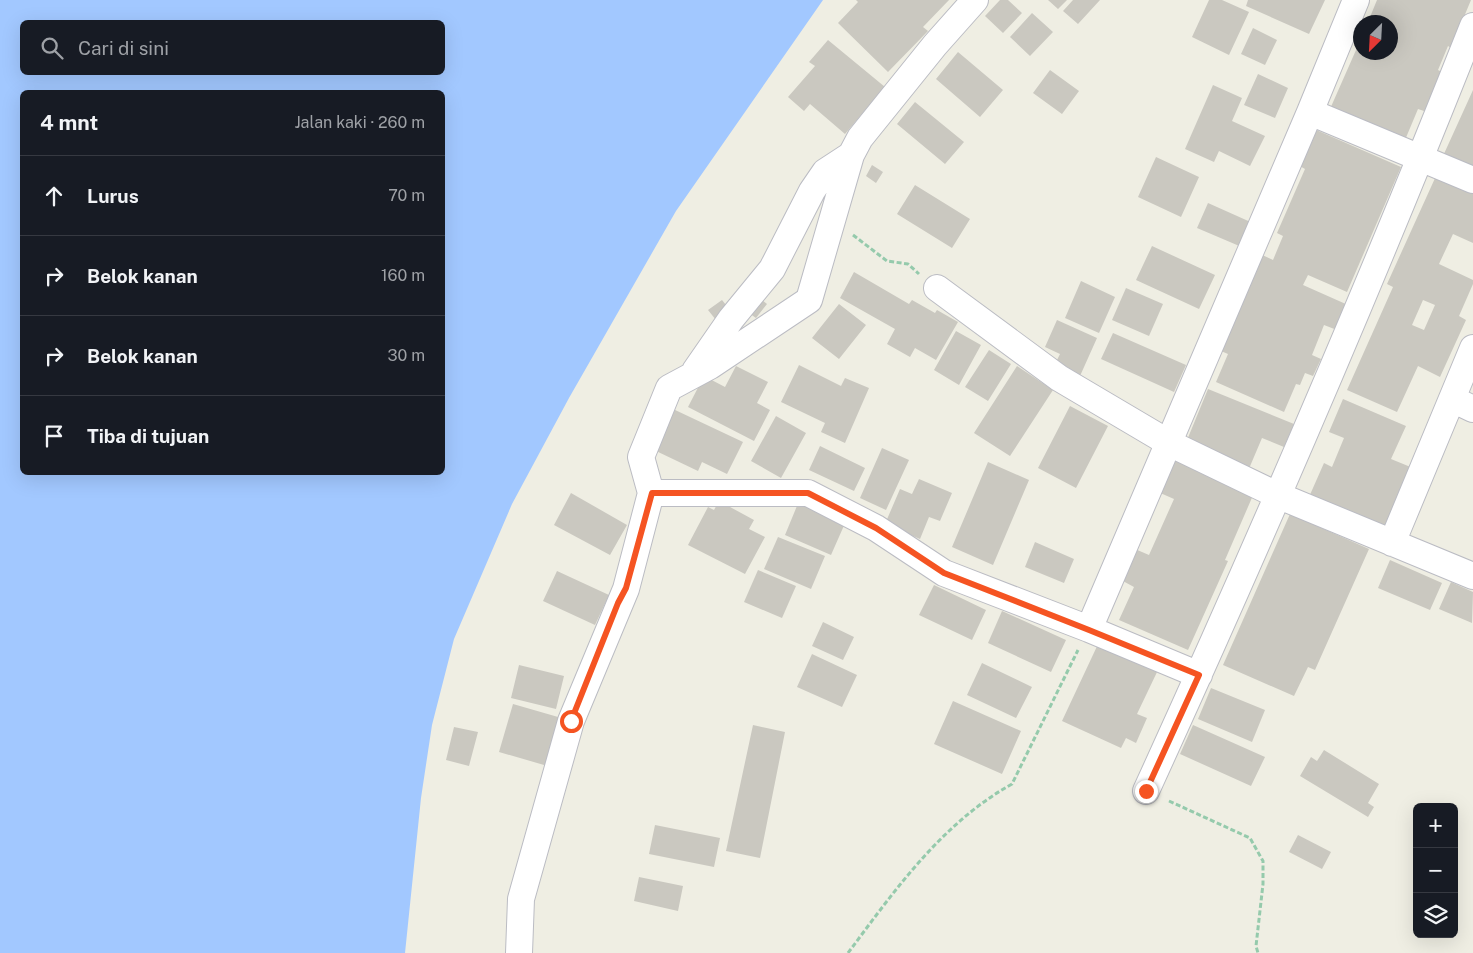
<!DOCTYPE html>
<html lang="id">
<head>
<meta charset="utf-8">
<style>
	body { margin:0; font-family:"Public Sans",sans-serif; background:#20242c; color:#f1f3f6 }
	.controls { position:absolute; right:15px; bottom:15px; display:grid; overflow:hidden; border-radius:8px; box-shadow:0 5px 20px #0002 }
	.controls button { width:45px; height:45px; display:grid; place-items:center; padding:0; border:0; border-bottom:1px solid #363941; background:#171b24; color:#f1f3f6; font:25px sans-serif }
	.compass { position:absolute; left:1353px; top:15px; width:45px; height:45px; border-radius:50%; background:#171b24; box-shadow:0 5px 20px #0002; rotate:204deg }
	.stop { position:absolute; width:15px; height:15px; margin:-11px; border:4px solid #f55422; border-radius:50%; background:#fff }
	.stop.end { background:#f55422; border-color:#fff; box-shadow:0 1px 5px #0008 }
	.list { margin:0; padding:0; list-style:none }
	h2 { display:flex; justify-content:space-between; align-items:center; height:65px; margin:0; padding:0 20px; font-size:21px }
	h2 small { font-size:16px; font-weight:400; color:#9ea1a6 }
	.list li { display:grid; grid-template-columns:32px 1fr auto; gap:15px; align-items:center; box-sizing:border-box; height:80px; padding:0 20px; border-top:1px solid #363941 }
	.list b { display:block; font-size:19px; white-space:nowrap }
	.list em { font-size:16px; font-style:normal; color:#9ea1a6 }
	.icon { flex:none; width:28px; height:28px; fill:none; stroke:currentColor; stroke-width:2; stroke-linecap:round; stroke-linejoin:round }
	.map { position:relative; flex:none; width:1473px; height:953px; overflow:hidden }
	.search { position:absolute; background:#171b24; box-shadow:0 5px 20px #0002; left:20px; top:20px; width:425px; height:55px; display:flex; align-items:center; gap:12px; box-sizing:border-box; padding:0 18px; border-radius:8px; color:#9ea1a6; font-size:19px }
	.panel { position:absolute; background:#171b24; box-shadow:0 5px 20px #0002; left:20px; top:90px; width:425px; height:385px; border-radius:8px }
	.map>svg:first-child { display:block }
	.water { fill:#a2c8ff; fill-rule:evenodd }
	.building { fill:#cac8c0; fill-rule:evenodd }
	.lines { fill:none; stroke-linecap:round; stroke-linejoin:round }
	.minor-casing { stroke:#bbbcc3; stroke-width:28 }
	.path { stroke:#95caac; stroke-width:3; stroke-dasharray:5 2.5; stroke-linecap:butt }
	.minor { stroke:#fff; stroke-width:26 }
	.route { stroke:#f55422; stroke-width:6 }
</style>
</head>
<body>
<div class="map">
<svg width="1473" height="953" viewBox="0 0 1473 953">
	<rect width="100%" height="100%" fill="#efeee3"/>
	<path class="water" d="M0 0H823L676 211 569 398 512 504 454 639 432 725 421 798 405 953H0ZM22 22H442V72H22ZM22 92H442V472H22Z"/>
	<path class="building" d="M856 0H949L923 27 928 31 888 72 838 23 858 2Z
		M1000 0H1008L1022 13 1003 33 985 16Z
		M1048 0H1067L1058 9Z
		M1073 0H1100L1078 24 1063 11Z
		M1209 0H1222L1249 12 1229 55 1192 37Z
		M1248 0H1325L1309 34 1246 6Z
		M1377 0H1471L1451 48 1448 46 1438 70 1446 74 1430 113 1418 109 1405 140 1330 109 1360 41V52H1390V22H1368Z
		M1032 13 1053 32 1030 56 1010 37Z
		M1253 28 1277 40 1265 65 1241 54Z
		M828 40 885 87 845 134 810 104 804 111 788 97 815 66 809 62Z
		M958 52 1003 90 980 117 936 79Z
		M1050 70 1079 91 1062 114 1033 93Z
		M1258 74 1288 88 1275 118 1244 105Z
		M1213 85 1242 98 1232 121 1265 136 1250 166 1219 151 1214 162 1185 149Z
		M1473 90V170L1443 156Z
		M915 102 964 142 945 164 897 124Z
		M1314 129 1401 167 1347 292 1308 275 1303 285 1348 305 1337 330 1324 325 1312 355 1321 359 1313 376 1305 373 1300 385 1296 384 1284 412 1216 382 1228 354 1221 351 1258 253 1273 260 1283 236 1277 233 1305 169 1298 165Z
		M1156 157 1199 177 1181 217 1138 197Z
		M872 165 883 172 876 183 866 176Z
		M1436 176 1473 192V243L1453 234 1439 264 1473 280V284L1459 316 1466 320 1440 377 1418 366 1397 412 1347 390 1393 287 1387 284ZM1423 300 1435 305 1424 330 1412 325Z
		M915 185 970 219 952 248 897 214Z
		M1208 203 1255 224 1244 248 1197 228Z
		M1152 246 1215 275 1199 309 1136 280Z
		M854 272 909 304 912 300 935 313 937 310 958 322 936 360 915 348 910 357 887 344 895 329 840 298Z
		M1081 281 1115 297 1099 333 1065 318Z
		M1126 288 1163 304 1149 336 1112 320Z
		M757 296 767 304 756 318 746 311Z
		M722 300 730 310 716 320 708 310Z
		M839 304 866 325 839 359 812 338Z
		M1057 320 1097 338 1080 376 1055 364 1060 354 1045 347Z
		M956 331 981 345 959 385 934 370Z
		M1113 333 1186 365 1174 392 1101 359Z
		M989 350 1011 364 988 401 965 387Z
		M799 365 841 386 845 378 869 388 845 443 821 432 825 423 781 402Z
		M736 366 768 382 757 403 770 410 754 441 688 407 704 376 725 387Z
		M1017 366 1053 390 1010 456 974 433Z
		M1208 389 1294 424 1284 447 1262 438 1248 471 1185 445Z
		M1343 399 1406 426 1391 459 1413 468 1386 530 1309 497 1324 463 1332 467 1344 438 1329 432Z
		M1070 406 1108 426 1076 488 1038 468Z
		M673 409 743 442 727 474 702 462 698 471 654 450Z
		M776 416 806 433 781 478 751 461Z
		M820 446 865 468 854 491 809 470Z
		M882 448 909 460 886 510 860 498Z
		M1174 457 1254 493 1225 560 1228 561 1188 650 1119 620 1134 587 1121 580 1135 549 1149 555 1174 499 1158 492Z
		M988 462 1029 480 993 565 952 547Z
		M919 479 952 493 940 521 929 517 920 539 885 524 900 489 912 494Z
		M571 493 627 525 610 555 554 525Z
		M719 501 754 520 749 529 765 537 745 574 688 545 708 507 714 510Z
		M799 501 846 521 831 555 785 535Z
		M1290 514 1369 549 1315 670 1308 667 1294 696 1223 665Z
		M778 537 825 556 811 589 764 569Z
		M1035 542 1074 559 1064 583 1025 567Z
		M1390 560 1442 583 1430 610 1378 588Z
		M758 570 796 586 782 618 744 602Z
		M557 571 609 595 595 625 543 601Z
		M1451 582 1473 592 1472 623 1439 609Z
		M934 585 986 610 972 640 919 615Z
		M1002 611 1066 640 1051 672 988 643Z
		M823 622 854 637 843 660 812 646Z
		M1099 642 1158 670 1137 714 1147 718 1136 743 1126 738 1121 748 1062 721Z
		M812 654 857 675 842 707 797 687Z
		M982 663 1032 687 1016 718 967 695Z
		M519 665 564 676 556 709 511 698Z
		M1211 688 1265 710 1252 742 1198 719Z
		M953 701 1021 731 1002 774 934 744Z
		M513 704 565 719 551 767 499 752Z
		M753 725 785 732 760 858 726 851Z
		M1193 725 1265 757 1251 786 1180 754Z
		M454 727 478 732 469 766 446 760Z
		M1324 750 1379 784 1368 803 1374 807 1368 817 1300 776 1311 757 1317 761Z
		M655 825 720 838 714 867 649 854Z
		M1298 835 1331 852 1322 869 1289 852Z
		M639 877 683 886 678 911 634 901Z"/>
	<g class="lines">
		<g class="minor-casing">
			<path id="minor" d="M1310 112 1473 180
				M937 288 1059 378 1169 443 1277 495 1473 576
				M695 371 731 319 772 269 812 191 825 172 851 155
				M1452 399 1473 409
				M651 493H808L876 528 944 573 1089 629 1199 675
				M1392 543 1473 348
				M1089 629 1310 112 1356 0
				M1146 791C1261 539 1371 284 1473 26
				M519 953 521 899 571 721 626 589 651 493 641 457 669 388 710 366 809 300 851 155 860 138 935 45 975 0"/>
		</g>
		<path class="path" d="M853 235 887 261 908 264 919 274
			M1169 801 1250 838 1263 861V884L1256 946 1258 953
			M848 953C895 890 942 823 1012 784L1078 650"/>
		<use href="#minor" class="minor"/>
	</g>
	<g class="lines">
		<path class="route" d="M571 721 618 603 626 588 652 493H808L876 528 944 573 1089 630 1199 675 1146 791"/>
	</g>
</svg>
<div class="controls">
<button>+</button>
<button>−</button>
<button><svg class="icon" aria-label="layers" viewBox="0 0 24 24"><path d="M12 4l9 5-9 5-9-5zM3 14l9 5 9-5"/></svg></button>
</div>
<svg class="compass" viewBox="-18 -18 36 36"><path d="M0-13l5 13h-10z" fill="#e53935"/><path d="M0 13l5-13h-10z" fill="#9ea1a6"/></svg>
<div class="stop" style="left:571px;top:721px"></div>
<div class="stop end" style="left:1146px;top:791px"></div>
<div class="search"><svg class="icon" aria-label="search" viewBox="0 0 24 24"><circle cx="10" cy="10" r="6"/><path d="M15 15l6 6"/></svg>Cari di sini</div>
<section class="panel">
<h2>4 mnt<small>Jalan kaki · 260 m</small></h2>
<ul class="list">
<li><svg class="icon" aria-label="ahead" viewBox="0 0 24 24"><path d="M12 20V5M6 11l6-6 6 6"/></svg><div><b>Lurus</b></div><em>70 m</em></li>
<li><svg class="icon" aria-label="right" viewBox="0 0 24 24"><path d="M7 20v-9h11M14 6l5 5-5 5"/></svg><div><b>Belok kanan</b></div><em>160 m</em></li>
<li><svg class="icon" aria-label="right" viewBox="0 0 24 24"><path d="M7 20v-9h11M14 6l5 5-5 5"/></svg><div><b>Belok kanan</b></div><em>30 m</em></li>
<li><svg class="icon" aria-label="arrive" viewBox="0 0 24 24"><path d="M6 21V4h12l-3 4 3 4H6"/></svg><div><b>Tiba di tujuan</b></div></li>
</ul>
</section>
</div>
</body>
</html>
